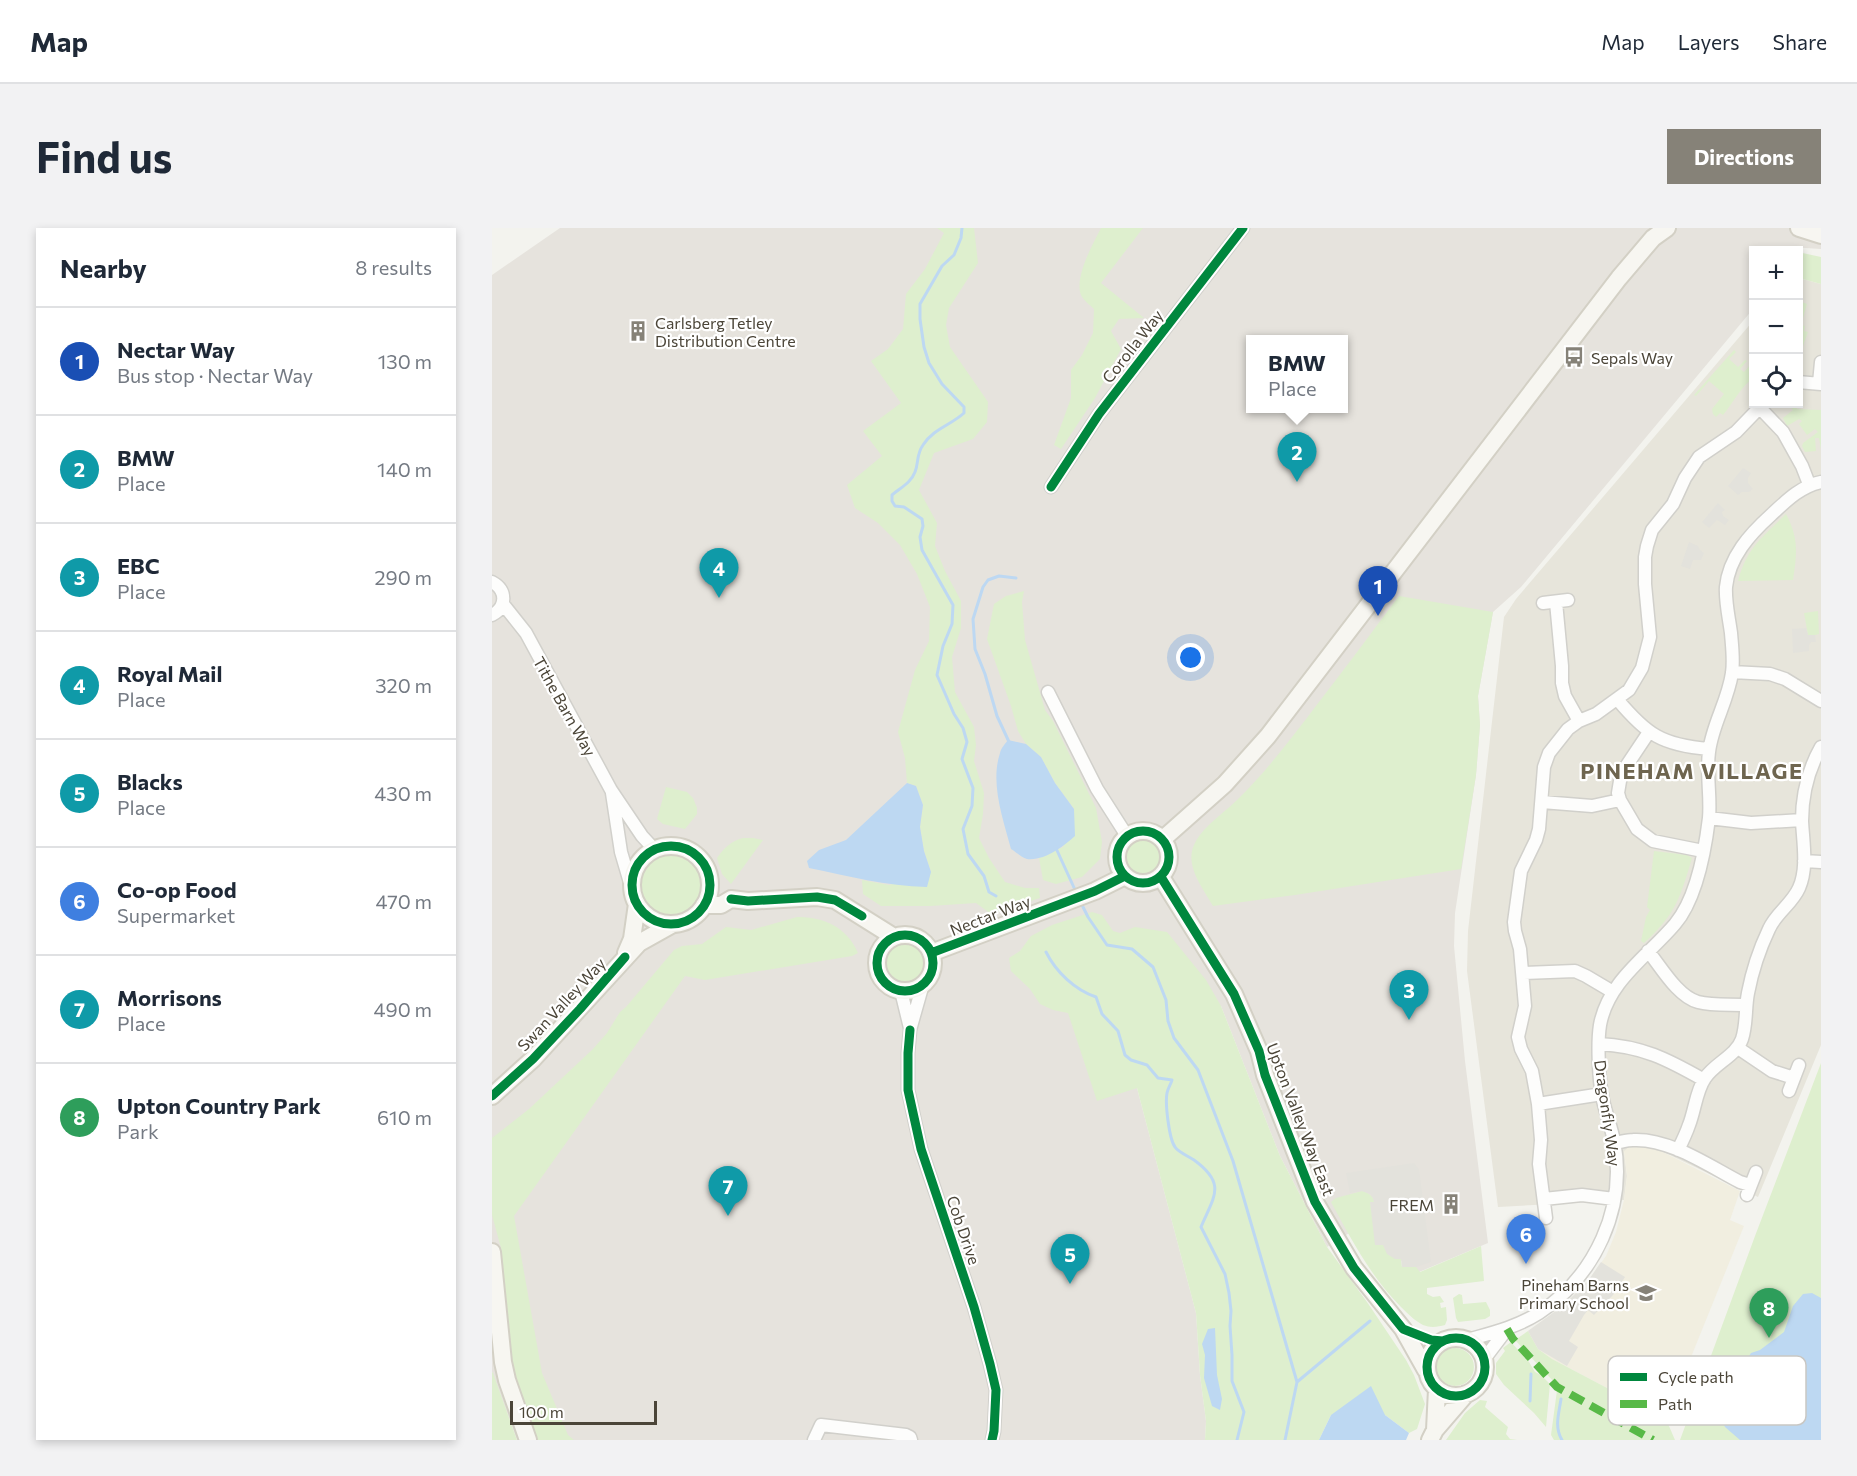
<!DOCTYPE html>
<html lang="en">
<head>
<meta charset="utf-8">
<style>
	body { margin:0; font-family:Commissioner,sans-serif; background:#f2f2f3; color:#1f2937 }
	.controls { position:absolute; right:18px; top:18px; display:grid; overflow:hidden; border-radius:0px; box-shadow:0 3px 9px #0003 }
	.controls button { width:54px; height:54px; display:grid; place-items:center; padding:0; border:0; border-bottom:2px solid #e0e1e3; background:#fff; color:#1f2937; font:30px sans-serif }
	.scale { position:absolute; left:18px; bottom:15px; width:147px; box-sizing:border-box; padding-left:6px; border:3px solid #4b4538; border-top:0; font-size:16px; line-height:21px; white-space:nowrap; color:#4b4538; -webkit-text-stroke:4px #fff; paint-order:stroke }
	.you { position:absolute; left:699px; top:430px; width:21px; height:21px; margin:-15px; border:4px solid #fff; border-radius:50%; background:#1a73e8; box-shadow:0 0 0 9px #1a73e833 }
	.badge { display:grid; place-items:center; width:39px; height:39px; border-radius:50%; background:#868278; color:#fff; font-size:20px; font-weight:700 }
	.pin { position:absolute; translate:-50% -50px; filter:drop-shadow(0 2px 3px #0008) }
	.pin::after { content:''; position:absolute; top:32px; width:21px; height:18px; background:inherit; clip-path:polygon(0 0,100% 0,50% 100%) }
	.popup { position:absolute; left:754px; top:107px; width:102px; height:78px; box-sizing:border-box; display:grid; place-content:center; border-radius:0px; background:#fff; filter:drop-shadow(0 2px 4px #0005); font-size:20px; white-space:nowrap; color:#747a83 }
	.popup b { font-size:22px; color:#1f2937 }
	.popup::after { content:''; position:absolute; left:50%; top:100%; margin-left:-12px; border:12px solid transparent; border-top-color:#fff }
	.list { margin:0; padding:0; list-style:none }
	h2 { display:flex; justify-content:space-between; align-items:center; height:78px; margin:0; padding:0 24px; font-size:26px }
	h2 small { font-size:20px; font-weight:400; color:#747a83 }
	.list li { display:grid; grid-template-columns:39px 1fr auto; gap:18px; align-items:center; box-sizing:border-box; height:108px; padding:0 24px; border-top:2px solid #e0e1e3 }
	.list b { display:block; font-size:22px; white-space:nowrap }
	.list p { margin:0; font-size:20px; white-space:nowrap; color:#747a83 }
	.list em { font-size:20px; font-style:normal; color:#747a83 }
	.icon { flex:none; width:33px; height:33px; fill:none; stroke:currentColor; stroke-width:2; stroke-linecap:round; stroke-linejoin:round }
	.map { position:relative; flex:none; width:1329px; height:1212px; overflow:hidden; border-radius:0px }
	header { display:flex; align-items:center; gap:36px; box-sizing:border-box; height:84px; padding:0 30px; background:#fff; border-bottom:2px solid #e0e1e3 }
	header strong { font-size:28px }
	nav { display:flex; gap:33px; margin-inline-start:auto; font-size:21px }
	.intro { display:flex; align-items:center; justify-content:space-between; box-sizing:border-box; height:144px; padding:0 36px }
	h1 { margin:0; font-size:42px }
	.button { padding:15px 27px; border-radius:0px; background:#868278; color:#fff; font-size:21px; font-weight:700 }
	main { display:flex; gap:36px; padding:0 36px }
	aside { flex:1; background:#fff; border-radius:0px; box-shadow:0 3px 9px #0003 }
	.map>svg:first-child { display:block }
	.residential { fill:#e7e5db }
	.industrial { fill:#e6e3dd; fill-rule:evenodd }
	.education { fill:#f1eee0 }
	.green { fill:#deefce }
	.parking { fill:#e3e2dc }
	.water { fill:#bdd8f2 }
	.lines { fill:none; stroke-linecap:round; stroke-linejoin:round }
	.stream { stroke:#bdd8f2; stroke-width:3 }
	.street-casing { stroke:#d1d0cb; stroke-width:15 }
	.secondary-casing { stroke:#d3d0c5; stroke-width:20 }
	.street { stroke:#fdfdfc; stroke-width:12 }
	.secondary { stroke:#f7f6f1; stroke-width:16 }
	.quiet { stroke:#58b947; stroke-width:8; stroke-dasharray:15 8; stroke-linecap:butt }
	.cycleway-casing { stroke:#fff; stroke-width:13 }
	.cycleway { stroke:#00873e; stroke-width:9 }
	.labels { text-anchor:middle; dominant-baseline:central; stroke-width:4.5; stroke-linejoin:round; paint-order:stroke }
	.poi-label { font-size:16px; fill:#4b4538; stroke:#fff; text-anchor:start }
	.street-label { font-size:16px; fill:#4b4538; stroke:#fff }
	.district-label { font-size:22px; font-weight:bold; letter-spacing:1.5px; fill:#6e654f; stroke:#fff }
	.key { fill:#fff; stroke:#c9c7c3; stroke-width:1.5 }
	.key-label { font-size:16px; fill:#4b4538 }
</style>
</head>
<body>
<header>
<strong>Map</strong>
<nav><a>Map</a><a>Layers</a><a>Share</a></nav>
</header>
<div class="intro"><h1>Find us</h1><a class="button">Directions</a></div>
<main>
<aside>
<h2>Nearby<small>8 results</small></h2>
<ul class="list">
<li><span class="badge" style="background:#1a4fb4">1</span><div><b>Nectar Way</b><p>Bus stop · Nectar Way</p></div><em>130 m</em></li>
<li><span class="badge" style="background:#0f9aa8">2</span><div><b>BMW</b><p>Place</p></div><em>140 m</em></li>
<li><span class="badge" style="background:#0f9aa8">3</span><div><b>EBC</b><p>Place</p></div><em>290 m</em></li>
<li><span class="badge" style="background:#0f9aa8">4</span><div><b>Royal Mail</b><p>Place</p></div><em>320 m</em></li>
<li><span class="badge" style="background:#0f9aa8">5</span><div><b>Blacks</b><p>Place</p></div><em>430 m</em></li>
<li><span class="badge" style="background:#3f7fe0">6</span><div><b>Co-op Food</b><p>Supermarket</p></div><em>470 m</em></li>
<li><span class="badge" style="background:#0f9aa8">7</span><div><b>Morrisons</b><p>Place</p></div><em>490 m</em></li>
<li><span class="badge" style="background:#2e9e5b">8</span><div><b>Upton Country Park</b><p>Park</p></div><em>610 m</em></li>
</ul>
</aside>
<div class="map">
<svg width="1329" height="1212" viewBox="0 0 1329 1212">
	<rect width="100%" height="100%" fill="#f3f3ee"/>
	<path class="residential" d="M1307 50 1329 56V817L1266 969 1161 919 1132 924 1135 948 1132 972 1006 979 975 743 976 703 1012 389 1024 371 1261 93 1262 176H1306Z"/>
	<path class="industrial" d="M68 0H1329V21L1298 19 1295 22H1262L1261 81 1029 359 1001 384 986 468 988 497 984 547 963 685 962 718 973 833 996 1015 927 1044 862 1002 835 1019 788 928 729 778 645 860 704 1085 708 1147 714 1193 713 1212H25L0 1144V47ZM758 112H852V180H758Z"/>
	<path class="education" d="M1138 918 1161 919 1248 963 1238 992 1252 998 1174 1191 1060 1131 1046 1121 1036 1103 1072 1077 1096 1053 1114 1028 1124 1004 1132 972 1135 948 1132 923Z"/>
	<path class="green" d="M445 0H482L486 35 457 80 454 97 458 119 496 174 495 194 481 211 442 225 427 262 445 295 443 318 453 343 469 373V400L460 429 463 464 482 499 484 517 482 533 492 565 491 586 487 610 497 630 513 654 533 660H547L548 670 499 686 484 675 438 678H389L371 666 370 652 397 657 439 644 432 623 428 599 431 577 424 558 415 555 413 530 406 504 423 442 437 413 438 379 425 346 408 317 386 295 363 280 355 257 390 228 371 203 409 175 379 133 396 121 411 101 414 66 433 41 452 5Z
		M609 0H651L609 55 652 90 627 91 619 103 629 121 603 170 569 221 562 217 579 170V142L590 127 601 105 602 81C598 77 591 72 589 67 582 49 601 16 609 0Z
		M1306 24 1329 29V56L1307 50Z
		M1307 73 1315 76 1309 97 1313 98 1312 103 1316 104 1311 118 1307 117Z
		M1242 122 1244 124 1237 131 1246 139 1253 132 1255 133 1248 141 1252 144 1261 134V150C1248 160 1241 175 1231 187L1228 185 1224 189 1221 186 1220 181 1232 166 1217 153 1204 168 1202 167Z
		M1297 176H1304L1305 181 1329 182V221L1327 210H1323L1324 223 1313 224 1310 218 1311 215 1326 204 1323 201 1315 207 1307 196 1310 193 1307 191 1295 198 1291 190 1301 182Z
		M1294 286C1307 310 1305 326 1301 352L1246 353C1255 319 1270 310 1294 286Z
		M532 363 530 374 533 412 553 482 561 493 604 580 610 614 608 631 590 649 564 656 551 652 547 630 571 619 582 581 563 555 549 529 534 516 526 503 519 478 495 411 502 376 514 368Z
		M907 368 1001 384 986 468 988 497 984 547 969 641 803 667 721 678C712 662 696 642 700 623 705 602 730 587 745 572 775 543 801 508 827 474 854 439 880 404 907 368Z
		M1326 383 1327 406 1319 408 1316 407 1312 385Z
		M174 559 195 564 201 570 205 580V586L193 601 171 596 165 591Z
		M630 629a21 21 0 1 1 42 0a21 21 0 1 1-42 0Z
		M251 610H261L271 612 239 656 230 646 225 630C232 620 239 613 251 610Z
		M1162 623 1195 627 1200 630C1188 670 1184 686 1152 715L1149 713 1154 689 1158 682 1155 679Z
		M146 657a32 32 0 1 1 64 0a32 32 0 1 1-64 0Z
		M600 684 610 687 621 703 628 705 643 699 675 704 714 752 729 778 788 928 835 1019 875 1074 914 1132 922 1147 933 1176 925 1201 917 1205 893 1187H839L827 1212H713L714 1193 708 1147 704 1085 645 860 605 873 576 785 561 782 548 776 538 761 519 743 517 730 528 723 539 708 560 697Z
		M305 689C332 689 355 699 366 725L360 728 213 752 193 748 22 988 50 1145 76 1207 82 1212H45L24 1149 16 1113 12 1080 9 1020 0 987V910L37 881 101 821 115 805 128 784 134 779 182 722 190 718 210 716 234 699 259 702Z
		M393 734a20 20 0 1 1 40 0a20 20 0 1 1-40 0Z
		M1329 835V1212H1188L1263 1008Z
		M870 963C876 965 881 967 882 974H879L891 1017 909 1031 910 1039H924L928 1044 989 1018 992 1053 935 1060V1066L941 1069 948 1068 952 1074 948 1075 949 1080 954 1079 955 1092 953 1097C946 1099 938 1100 931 1097 923 1093 915 1085 909 1079 879 1049 859 1011 839 974L844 970Z
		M967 1066 970 1067 971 1076 994 1074 998 1082V1088L993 1091 966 1094 964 1090 961 1070Z
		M1036 1103 1046 1121 1060 1131 1174 1191 1183 1212H1062L1059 1207 1066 1155 1062 1154 1023 1112Z
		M1019 1114 1037 1134 1043 1144 1049 1147 1058 1156 1054 1199 1042 1185 1012 1157 1004 1146V1135L1013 1123 1011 1120Z
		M944 1139a19 19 0 1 1 38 0a19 19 0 1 1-38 0Z
		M0 1144 1 1145 25 1212H0Z
		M988 1172 995 1173 993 1179 1016 1199 1014 1206 1018 1211 1025 1212H954L973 1185Z"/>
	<path class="parking" d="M1251 240 1259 245 1256 250V255L1261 261 1257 264H1250L1246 267 1236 258Z
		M1226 275 1233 282 1230 284 1231 288 1237 292 1233 297 1225 292 1217 300 1210 294Z
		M1197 314 1206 318 1208 322 1212 325 1209 332H1201L1198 341 1189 338Z
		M1314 400 1316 407H1323L1324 414H1319L1317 417V423L1301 425 1300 401Z
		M922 935 927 941 939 1034 924 1039H910L909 1031H903L895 1026 891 1017H883L878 974H882L881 970 878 966 870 963 858 965 854 945Z
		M1109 1034 1133 1049 1121 1067 1102 1087 1096 1082 1092 1087 1077 1113 1086 1119 1075 1138 1046 1121 1036 1103 1072 1077 1096 1053Z"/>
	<path class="water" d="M516 512 534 516 549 529 563 555 582 581 583 608C572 618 553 633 535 631 530 630 524 624 519 621 511 591 498 555 508 525 509 520 513 516 516 512Z
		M415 555 424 558 431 577 428 599 432 623 439 644 435 659C394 658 356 648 317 640L315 633 327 622 354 612Z
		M1320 1065 1329 1070V1212H1248L1233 1199 1227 1188 1237 1160 1259 1125 1268 1122 1292 1104 1301 1078 1311 1066Z
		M723 1100 725 1147 730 1171 728 1182 720 1178 712 1150 713 1127 710 1116 716 1101Z
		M879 1158 893 1187 917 1205 914 1212H827L839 1187Z"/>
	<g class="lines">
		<path class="stream" d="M470 0 469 10 462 27 450 38 428 76V91L432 119 437 135 450 156 472 179V185C459 197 441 201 431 217 424 227 427 234 423 244 419 255 408 260 400 267V273L403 278 412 279 430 291 431 298 428 309 430 322 461 377 460 396 451 418 445 447 462 486 471 500 475 514 470 531 481 560 480 578 471 601 476 626 492 648 497 664 504 668
			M518 516 505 488 493 446 483 421 481 391 491 359 496 352 507 348 524 350
			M563 618 584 664
			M589 675 596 689 615 717 640 721 661 739 674 772 676 793 682 810 706 842 741 933 805 1154
			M554 724C564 744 583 762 604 769L610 786 626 803 633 827 639 832 655 837 666 850 680 852C679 856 676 860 675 865 673 875 677 911 683 919 686 924 696 928 702 932 735 956 722 968 709 999L733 1046 737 1065 739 1083 738 1098 740 1127V1153L752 1184 745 1212
			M1069 1171C1067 1185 1062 1199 1070 1212
			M1038 1173 1039 1146
			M793 1212 805 1154 878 1093"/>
		<g class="street-casing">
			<path id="street" d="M1306 154 1329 156
				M1327 155 1329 134
				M1268 180 1291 204 1310 238 1317 256
				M559 259 607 186 751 0
				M0 354C15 362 15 379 0 387
				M1064 374 1070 438V455L1073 468 1087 493
				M1051 375 1076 372
				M11 376 34 405 119 562 150 608 162 621
				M1240 444 1278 446 1293 451 1329 473
				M556 464 605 561 635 608
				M1125 471C1155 507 1170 517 1217 521
				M1157 504 1131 543 1128 553 1126 565 1128 572 1145 601 1161 613 1211 623
				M120 565 129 624 139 658
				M1050 574 1100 578 1128 572
				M1217 590 1259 595 1310 592
				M1312 633 1329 634
				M1156 723C1169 739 1186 769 1206 774 1221 778 1239 776 1254 777
				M1031 745 1083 743 1094 748 1121 764
				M431 756 418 802 416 825V862L429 921 482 1079 498 1136 504 1162 502 1203 500 1212
				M409 763 418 800
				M1107 816C1150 818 1175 831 1212 852
				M1246 820 1280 843 1302 850
				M1297 863 1307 837
				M1046 876 1110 866
				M1122 915C1129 914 1135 912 1141 912 1177 910 1217 938 1248 954L1258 957
				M1186 922C1190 914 1194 906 1197 897 1203 882 1204 863 1213 850 1223 835 1244 828 1250 811 1255 796 1253 780 1256 765 1260 744 1268 720 1277 701 1284 685 1300 676 1307 660 1316 640 1311 614 1310 593 1310 566 1316 542 1329 519
				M1255 967 1264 944
				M1052 971 1090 967 1122 971
				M1054 990 1047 936 1049 912 1046 876 1040 843 1029 821 1026 809 1033 778 1028 721 1023 703 1022 694 1029 643 1044 612 1047 601 1052 539 1057 525 1076 501 1087 493 1104 486 1137 462 1150 440 1158 409 1153 356V329L1155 318 1160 302 1181 276 1193 250 1207 229 1244 204 1271 176
				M975 1112C1000 1105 1025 1099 1047 1085 1103 1048 1135 980 1122 913 1119 898 1113 883 1110 868 1107 850 1105 816 1108 797 1116 753 1156 728 1183 696 1205 670 1213 623 1217 590 1219 568 1214 546 1217 524 1220 497 1236 473 1240 445 1242 432 1240 418 1239 405 1237 390 1233 373 1234 359 1237 329 1258 306 1279 287 1294 273 1309 258 1329 254
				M993 1130 1015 1101
				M322 1212 329 1197 414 1207 418 1209 419 1212"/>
		</g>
		<g class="secondary-casing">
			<path id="secondary" d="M1307 0 1329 7
				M625 629a26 26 0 1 1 52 0a26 26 0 1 1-52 0Z
				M671 611 733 556 776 508 1127 50 1161 10 1175 0
				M140 657a39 39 0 1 1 78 0a39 39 0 1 1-78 0Z
				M669 649 742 766 767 823 773 847 823 974 862 1040 911 1101 934 1142
				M212 677H229L239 671 256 673 325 669 343 672 402 709
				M385 735a28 28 0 1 1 56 0a28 28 0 1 1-56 0Z
				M134 725 140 711 145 676
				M439 725 603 663 633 648
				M0 868 41 831 147 715 181 696
				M0 1024 11 1134 15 1152 36 1212
				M935 1139a29 29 0 1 1 58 0a29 29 0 1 1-58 0Z
				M943 1202 945 1161
				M938 1212 943 1202 974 1166"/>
		</g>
		<use href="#street" class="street"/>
		<use href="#secondary" class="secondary"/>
		<path class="quiet" d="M1015 1101 1021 1111 1065 1159 1161 1212"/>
		<g class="cycleway-casing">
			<path id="cycleway" d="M559 259 607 186 751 0
				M625 629a26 26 0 1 1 52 0a26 26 0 1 1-52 0Z
				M140 657a39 39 0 1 1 78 0a39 39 0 1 1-78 0Z
				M669 649 742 766 767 823 773 847 823 974 862 1040 911 1101 939 1112 951 1113
				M239 671 256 673 325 669 343 672 370 688
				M385 735a28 28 0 1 1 56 0a28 28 0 1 1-56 0Z
				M439 725 603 663 633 648
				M418 802 416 825V862L429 921 482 1079 498 1136 504 1162 502 1203 500 1212
				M0 868 41 831 88 781 133 729
				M935 1139a29 29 0 1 1 58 0a29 29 0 1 1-58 0Z"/>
		</g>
		<use href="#cycleway" class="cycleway"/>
	</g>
	<defs>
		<g id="building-bare" transform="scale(1.62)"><path d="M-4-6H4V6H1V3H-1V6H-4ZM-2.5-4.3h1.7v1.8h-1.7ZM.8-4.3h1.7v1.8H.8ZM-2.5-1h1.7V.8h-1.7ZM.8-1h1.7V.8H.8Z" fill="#868278" stroke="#fff" stroke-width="2.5" paint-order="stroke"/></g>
		<g id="bus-bare" transform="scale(1.62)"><path d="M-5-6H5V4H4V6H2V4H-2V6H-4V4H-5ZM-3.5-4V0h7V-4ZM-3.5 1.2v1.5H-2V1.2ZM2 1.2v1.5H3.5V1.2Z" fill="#868278" stroke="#fff" stroke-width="2.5" paint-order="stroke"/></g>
		<g id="school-bare" transform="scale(1.62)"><path d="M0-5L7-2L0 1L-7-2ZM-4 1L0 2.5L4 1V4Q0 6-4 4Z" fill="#868278" stroke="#fff" stroke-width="2.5" paint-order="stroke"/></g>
	</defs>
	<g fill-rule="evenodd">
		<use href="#building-bare" x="146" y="103"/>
		<use href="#bus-bare" x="1082" y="129"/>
		<use href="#building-bare" x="959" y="976"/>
		<use href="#school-bare" x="1154" y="1065"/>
	</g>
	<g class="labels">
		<g class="poi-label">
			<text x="163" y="94">Carlsberg Tetley<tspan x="163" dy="18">Distribution Centre</tspan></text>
			<text x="1099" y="129">Sepals Way</text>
			<text x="942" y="976" text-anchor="end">FREM</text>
			<text x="1137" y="1056" text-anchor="end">Pineham Barns<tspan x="1137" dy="18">Primary School</tspan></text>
		</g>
		<g class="street-label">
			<text transform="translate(640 118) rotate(-52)">Corolla Way</text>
			<text transform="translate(73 478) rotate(61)">Tithe Barn Way</text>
			<text transform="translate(498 687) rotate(-21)">Nectar Way</text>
			<text transform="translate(69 776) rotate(-47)">Swan Valley Way</text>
			<text transform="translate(1116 885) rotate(82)">Dragonfly Way</text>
			<text transform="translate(809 891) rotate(69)">Upton Valley Way East</text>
			<text transform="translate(472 1002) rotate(71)">Cob Drive</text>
		</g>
		<g class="district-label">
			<text x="1200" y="542">PINEHAM VILLAGE</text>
		</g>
	</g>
	<rect x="1116" y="1128" width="198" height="69" rx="9" class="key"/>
	<rect x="1128" y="1145" width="27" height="8" fill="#00873e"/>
	<rect x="1128" y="1172" width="27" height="8" fill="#58b947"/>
	<g class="key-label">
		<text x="1166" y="1155">Cycle path</text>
		<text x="1166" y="1182">Path</text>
	</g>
</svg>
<div class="controls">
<button>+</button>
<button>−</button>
<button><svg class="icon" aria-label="locate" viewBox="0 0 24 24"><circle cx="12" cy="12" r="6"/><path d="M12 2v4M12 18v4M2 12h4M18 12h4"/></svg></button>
</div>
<div class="scale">100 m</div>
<div class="you"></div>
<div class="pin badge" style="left:886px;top:388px;background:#1a4fb4">1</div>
<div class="pin badge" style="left:805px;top:254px;background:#0f9aa8">2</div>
<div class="popup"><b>BMW</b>Place</div>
<div class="pin badge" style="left:917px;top:792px;background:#0f9aa8">3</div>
<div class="pin badge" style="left:227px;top:370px;background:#0f9aa8">4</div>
<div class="pin badge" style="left:578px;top:1056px;background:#0f9aa8">5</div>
<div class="pin badge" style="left:1034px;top:1036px;background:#3f7fe0">6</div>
<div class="pin badge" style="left:236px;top:988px;background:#0f9aa8">7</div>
<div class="pin badge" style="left:1277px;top:1110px;background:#2e9e5b">8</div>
</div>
</main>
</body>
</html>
